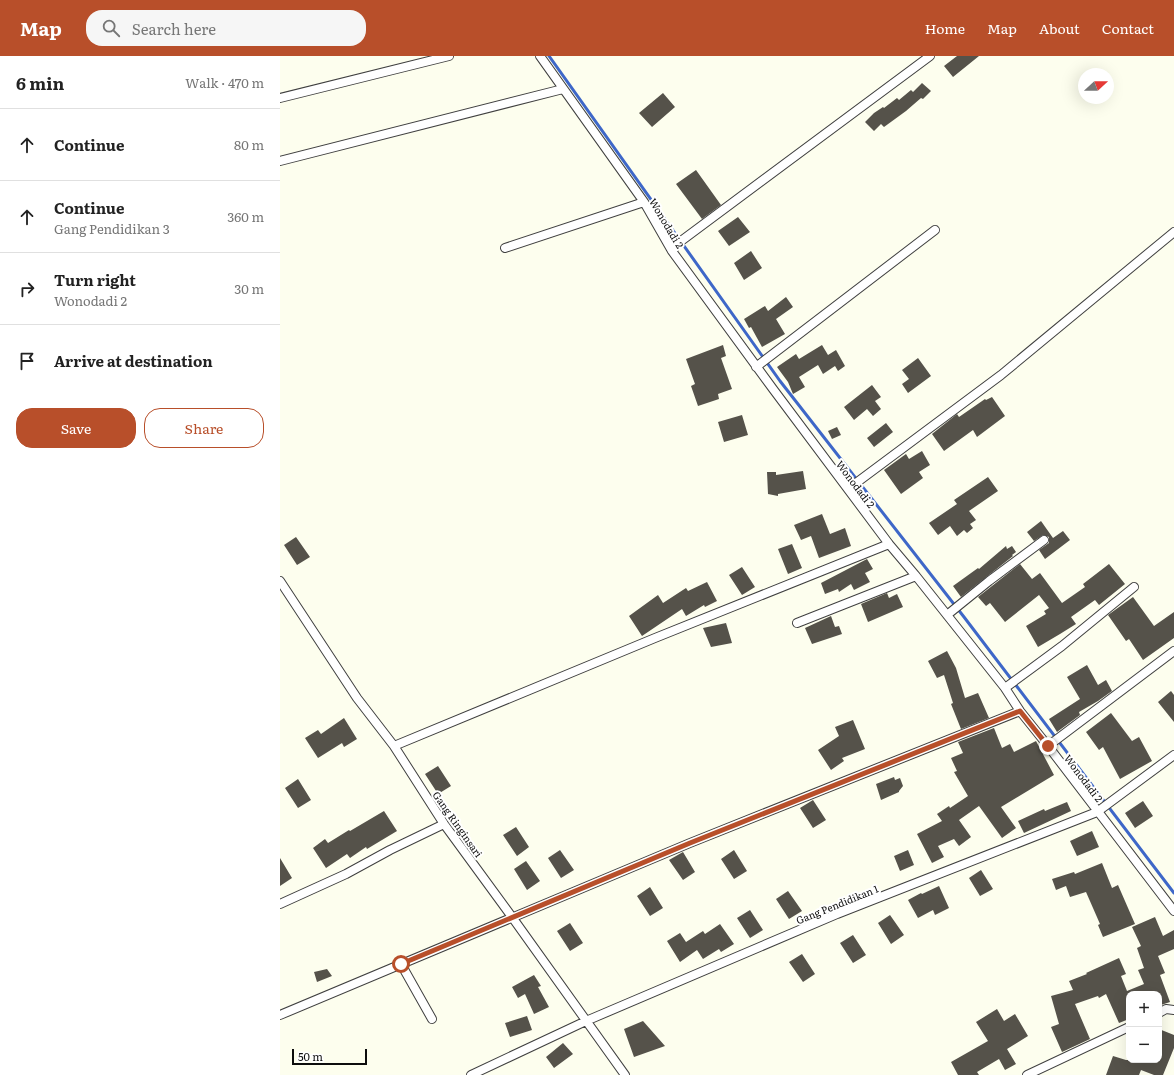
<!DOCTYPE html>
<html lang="en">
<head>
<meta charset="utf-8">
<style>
	body { margin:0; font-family:Literata,serif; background:#f6f6f6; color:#222 }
	.controls { position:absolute; right:12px; bottom:12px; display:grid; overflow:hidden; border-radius:8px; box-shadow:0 4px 16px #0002 }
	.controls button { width:36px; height:36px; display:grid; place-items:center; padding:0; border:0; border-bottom:1px solid #e0e0e0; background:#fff; color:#222; font:20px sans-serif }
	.compass { position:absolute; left:798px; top:12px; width:36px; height:36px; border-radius:50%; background:#fff; box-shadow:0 4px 16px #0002; rotate:69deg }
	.scale { position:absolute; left:12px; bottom:10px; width:75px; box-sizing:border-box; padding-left:4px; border:2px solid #0d0d0d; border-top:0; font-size:11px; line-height:14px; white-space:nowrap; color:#0d0d0d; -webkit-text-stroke:3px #fff; paint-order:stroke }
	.stop { position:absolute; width:12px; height:12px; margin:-9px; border:3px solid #b84f2a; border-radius:50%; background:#fff }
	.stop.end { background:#b84f2a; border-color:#fff; box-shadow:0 1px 4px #0008 }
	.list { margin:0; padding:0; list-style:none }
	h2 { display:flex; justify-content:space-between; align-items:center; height:52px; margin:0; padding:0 16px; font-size:17px }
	h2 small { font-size:13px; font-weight:400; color:#767676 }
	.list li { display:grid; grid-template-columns:26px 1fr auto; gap:12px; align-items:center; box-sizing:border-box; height:72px; padding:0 16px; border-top:1px solid #e0e0e0 }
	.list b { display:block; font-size:15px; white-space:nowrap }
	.list p { margin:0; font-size:13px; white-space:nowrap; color:#767676 }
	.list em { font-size:13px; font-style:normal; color:#767676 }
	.actions { display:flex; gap:8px; padding:12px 16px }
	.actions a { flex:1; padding:9px 0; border:1px solid #b84f2a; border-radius:16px; text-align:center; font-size:14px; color:#b84f2a }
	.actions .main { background:#b84f2a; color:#fff }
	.icon { flex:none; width:22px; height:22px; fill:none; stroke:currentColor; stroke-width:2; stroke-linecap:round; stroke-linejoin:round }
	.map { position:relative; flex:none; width:894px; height:1019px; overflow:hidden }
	header { display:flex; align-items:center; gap:24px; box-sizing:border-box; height:56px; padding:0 20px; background:#b84f2a; color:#fff }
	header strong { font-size:19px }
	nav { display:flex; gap:22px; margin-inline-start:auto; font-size:14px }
	.search { width:280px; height:36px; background:#f6f6f6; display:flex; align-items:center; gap:10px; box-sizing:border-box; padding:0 14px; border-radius:16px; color:#767676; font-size:15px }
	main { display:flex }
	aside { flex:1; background:#fff }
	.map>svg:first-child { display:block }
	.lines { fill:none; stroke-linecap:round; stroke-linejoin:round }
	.stream { stroke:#3e67c8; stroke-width:3 }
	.building { fill:#55524a }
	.minor-casing { stroke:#404040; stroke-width:10 }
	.minor { stroke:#fff; stroke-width:8 }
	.route { stroke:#b84f2a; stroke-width:5 }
	.labels { text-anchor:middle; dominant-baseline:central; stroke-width:4; stroke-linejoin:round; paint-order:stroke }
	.street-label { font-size:10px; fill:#0d0d0d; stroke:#fff }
</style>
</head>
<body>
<header>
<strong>Map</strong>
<div class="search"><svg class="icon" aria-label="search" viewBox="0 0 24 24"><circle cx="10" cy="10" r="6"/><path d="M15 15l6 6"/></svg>Search here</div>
<nav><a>Home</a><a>Map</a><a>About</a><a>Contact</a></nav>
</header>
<main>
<aside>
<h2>6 min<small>Walk · 470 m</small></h2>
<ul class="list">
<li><svg class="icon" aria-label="ahead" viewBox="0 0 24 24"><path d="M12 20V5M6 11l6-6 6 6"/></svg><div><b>Continue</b></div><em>80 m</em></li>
<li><svg class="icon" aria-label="ahead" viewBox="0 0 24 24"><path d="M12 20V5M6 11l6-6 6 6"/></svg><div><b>Continue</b><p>Gang Pendidikan 3</p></div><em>360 m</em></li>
<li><svg class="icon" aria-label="right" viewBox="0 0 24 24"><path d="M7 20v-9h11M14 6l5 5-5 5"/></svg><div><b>Turn right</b><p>Wonodadi 2</p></div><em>30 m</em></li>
<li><svg class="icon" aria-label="arrive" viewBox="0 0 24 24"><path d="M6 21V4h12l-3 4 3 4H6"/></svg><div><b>Arrive at destination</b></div></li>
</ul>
<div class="actions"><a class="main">Save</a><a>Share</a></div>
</aside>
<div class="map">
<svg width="894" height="1019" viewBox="0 0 894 1019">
	<rect width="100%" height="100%" fill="#fdfeee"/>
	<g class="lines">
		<path class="stream" d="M269 0 500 325 684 561 894 837"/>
	</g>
	<path class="building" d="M677 0H699L673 21 664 10Z
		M642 27 651 35 643 43 641 42 626 55 604 71 601 68 594 75 585 66 594 57 603 51 604 52 617 42 619 44 631 34 633 36Z
		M383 37 395 51 372 71 359 57Z
		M416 114 441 149 422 163 396 128Z
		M458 161 470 176 449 190 438 175Z
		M471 195 482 212 464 224 454 207Z
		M506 241 513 251 496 263 505 278 482 291 471 271 469 272 464 263 485 250 488 255Z
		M443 289 446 300 441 302 452 333 438 338 439 343 418 350 411 330 415 328 406 303Z
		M542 289 548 299 556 294 565 310 558 315 555 310 543 318 538 309 519 321 525 331 513 338 508 326 497 311 516 298 519 303Z
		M638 302 651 320 628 337 622 328 629 323 622 314Z
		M592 329 601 341 595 345 601 353 593 360 587 353 574 364 564 351Z
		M712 341 725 360 697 381 693 374 664 395 652 378 677 358 679 361 705 343 706 344Z
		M462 359 468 379 444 386 438 366Z
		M606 367 613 376 594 391 587 382Z
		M557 371 561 379 552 383 548 375Z
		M642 395 650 409 639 416 643 422 621 438 604 414 626 398 629 403Z
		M523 415 526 433 498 438V440L488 438 487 416H496V419Z
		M708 421 718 435 689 455 696 464 690 468 693 472 687 477 684 474 677 480 670 470 658 479 649 467 677 448 674 444Z
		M542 458 550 478 565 472 571 490 539 502 531 480 521 484 514 469Z
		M761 465 773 482 783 475 790 484 765 503 759 494 769 487V481L763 479 754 485 747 476Z
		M16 481 30 501 17 509 4 489Z
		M512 488 522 512 508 518 498 493Z
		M726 490 727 493 732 490 736 496 732 499 733 500 681 541 673 530 698 512 699 513Z
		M587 503 593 513 585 517 590 526 574 534 571 528 559 536 558 533 545 538 541 527Z
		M740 508 752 523 760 517 782 547 805 531 803 528 829 508 845 528 819 549 815 544 791 561 796 568 780 578 758 591 746 570 766 558 764 555 769 552 759 539 725 566 710 547 706 550 698 541Z
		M462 511 475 531 462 539 449 519Z
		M427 526 437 545 425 551 424 549 406 560 402 553 362 580 349 560 378 539 383 547 406 532 408 535Z
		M607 537 609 542 617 538 623 551 588 566 581 548Z
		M853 541 874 570 894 556V582L863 604 849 583 846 585 828 559Z
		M551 560 555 571 559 570 562 578 532 588 525 572Z
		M446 567 452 587 431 591 423 572Z
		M667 595 676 612 685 642 698 637 709 662 681 673 671 648 673 647 664 619 657 622 648 605Z
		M807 609 818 629 826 624 832 635 818 645 799 656 800 659 777 676 769 663 800 643 787 621Z
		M891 635 894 639V666L878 646Z
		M831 657 852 685 859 681 872 705 840 723 823 691 819 694 806 676Z
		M64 662 77 683 64 691 62 687 38 702 25 682 38 674 41 678Z
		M573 664 585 693 562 702 564 705 551 714 538 694 559 680 555 671Z
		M714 672 722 692 730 688 734 696 756 685 774 719 721 751 736 772 722 782 699 750 679 764 691 781 679 790 674 783 658 790 664 801 652 807 637 778 662 765 657 758 669 750 670 752 688 740 674 716 677 715 671 702 683 697 678 686Z
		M158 710 171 730 158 738 145 718Z
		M614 721 615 724 620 722 623 730 619 735V736L601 744 596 728Z
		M18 723 31 744 18 752 5 732Z
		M533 744 546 764 533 772 520 752Z
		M863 745 873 760 855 772 845 757Z
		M787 746 791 755 744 777 738 765 764 753 765 755Z
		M104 755 117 775 87 793 86 791 70 802 67 798 46 812 33 792 45 783 48 787 69 774 70 775Z
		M236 771 249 791 237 800 223 779Z
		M812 775 819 791 797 800 790 785Z
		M280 794 294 814 281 822 268 802Z
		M454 794 467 815 454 823 441 803Z
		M628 794 634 809 620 815 614 800Z
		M403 796 415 816 403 824 389 804Z
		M0 802 12 822 0 830Z
		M246 805 260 825 247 834 234 813Z
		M822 807 832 832 838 829 855 868 823 881 818 869 820 868 806 836 790 841 786 830 776 834 772 823 794 816 795 818Z
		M701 814 713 833 700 840 689 822Z
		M659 830 669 852 655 859 653 854 638 862 628 844 641 837 642 838Z
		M370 831 383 852 370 860 357 840Z
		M508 835 522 855 509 863 496 843Z
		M470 854 483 874 470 882 457 862Z
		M610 859 624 879 611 888 598 867Z
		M875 861 883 880 894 874V893L878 900 885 917 880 919 890 946 881 949 879 938H849V963L839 967 826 938 819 942 818 940 795 948 810 983 782 996 771 971 779 968 771 940 793 934 789 925 807 918 806 917 839 902 846 918 841 920 847 935 864 928 858 914 864 912 857 892 861 890 852 871Z
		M290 867 303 887 290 895 277 875Z
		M440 868 454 888 441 896 439 893 423 903 417 894 400 906 387 885 400 877 406 886 423 875 425 878Z
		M573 879 586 899 573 907 560 887Z
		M522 898 535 918 523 926 509 906Z
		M47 913 52 920 37 926 34 916Z
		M254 919 261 930 258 931 269 951 254 958 245 938 238 942 232 931Z
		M717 953 724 965 735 958 748 980 727 993 736 1008 725 1014 719 1003 697 1016 699 1019H678L671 1006 708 985 696 966Z
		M247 960 252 974 230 981 225 967Z
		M363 965 385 990 354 1001 344 973Z
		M879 973 894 979V992L883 1019H874L861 1014 859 1019H826L833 1000 846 1004H879Z
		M283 987 293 998 274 1012 266 1001Z"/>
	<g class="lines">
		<g class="minor-casing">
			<path id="minor" d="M260 0 364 146 392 195 493 333 609 488 636 520 725 632 740 655 768 690 894 855
				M0 42 169 0
				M0 105 283 33
				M225 192 364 146
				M392 195 397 188 650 0
				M476 311 655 174
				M568 433 721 319 894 176
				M0 525 77 642 114 690 164 768 232 861 345 1019
				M667 559 709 525 764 484
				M517 567 636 520
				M725 632 782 590 854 531
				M114 690 375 582 609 488
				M768 690 894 595
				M0 848 66 818 110 794 164 768
				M121 908 152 963
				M879 957 886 953 894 954
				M0 959 410 787 740 655
				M191 1019 306 965 557 858 817 756 894 699
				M747 1019 849 971"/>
		</g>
		<use href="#minor" class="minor"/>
	</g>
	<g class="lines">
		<path class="route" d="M121 908 410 787 740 655 768 690"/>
	</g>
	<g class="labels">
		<g class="street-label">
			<text transform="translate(387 167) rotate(59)">Wonodadi 2</text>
			<text transform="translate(576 428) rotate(53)">Wonodadi 2</text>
			<text transform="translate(804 722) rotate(53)">Wonodadi 2</text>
			<text transform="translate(178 768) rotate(55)">Gang Ringinsari</text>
			<text transform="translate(557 848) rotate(-22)">Gang Pendidikan 1</text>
		</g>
	</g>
</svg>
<div class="controls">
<button>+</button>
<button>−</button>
</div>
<svg class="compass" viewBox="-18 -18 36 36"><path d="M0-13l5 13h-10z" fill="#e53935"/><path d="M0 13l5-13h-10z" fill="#767676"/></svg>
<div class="scale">50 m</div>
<div class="stop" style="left:121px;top:908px"></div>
<div class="stop end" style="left:768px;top:690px"></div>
</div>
</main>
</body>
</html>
